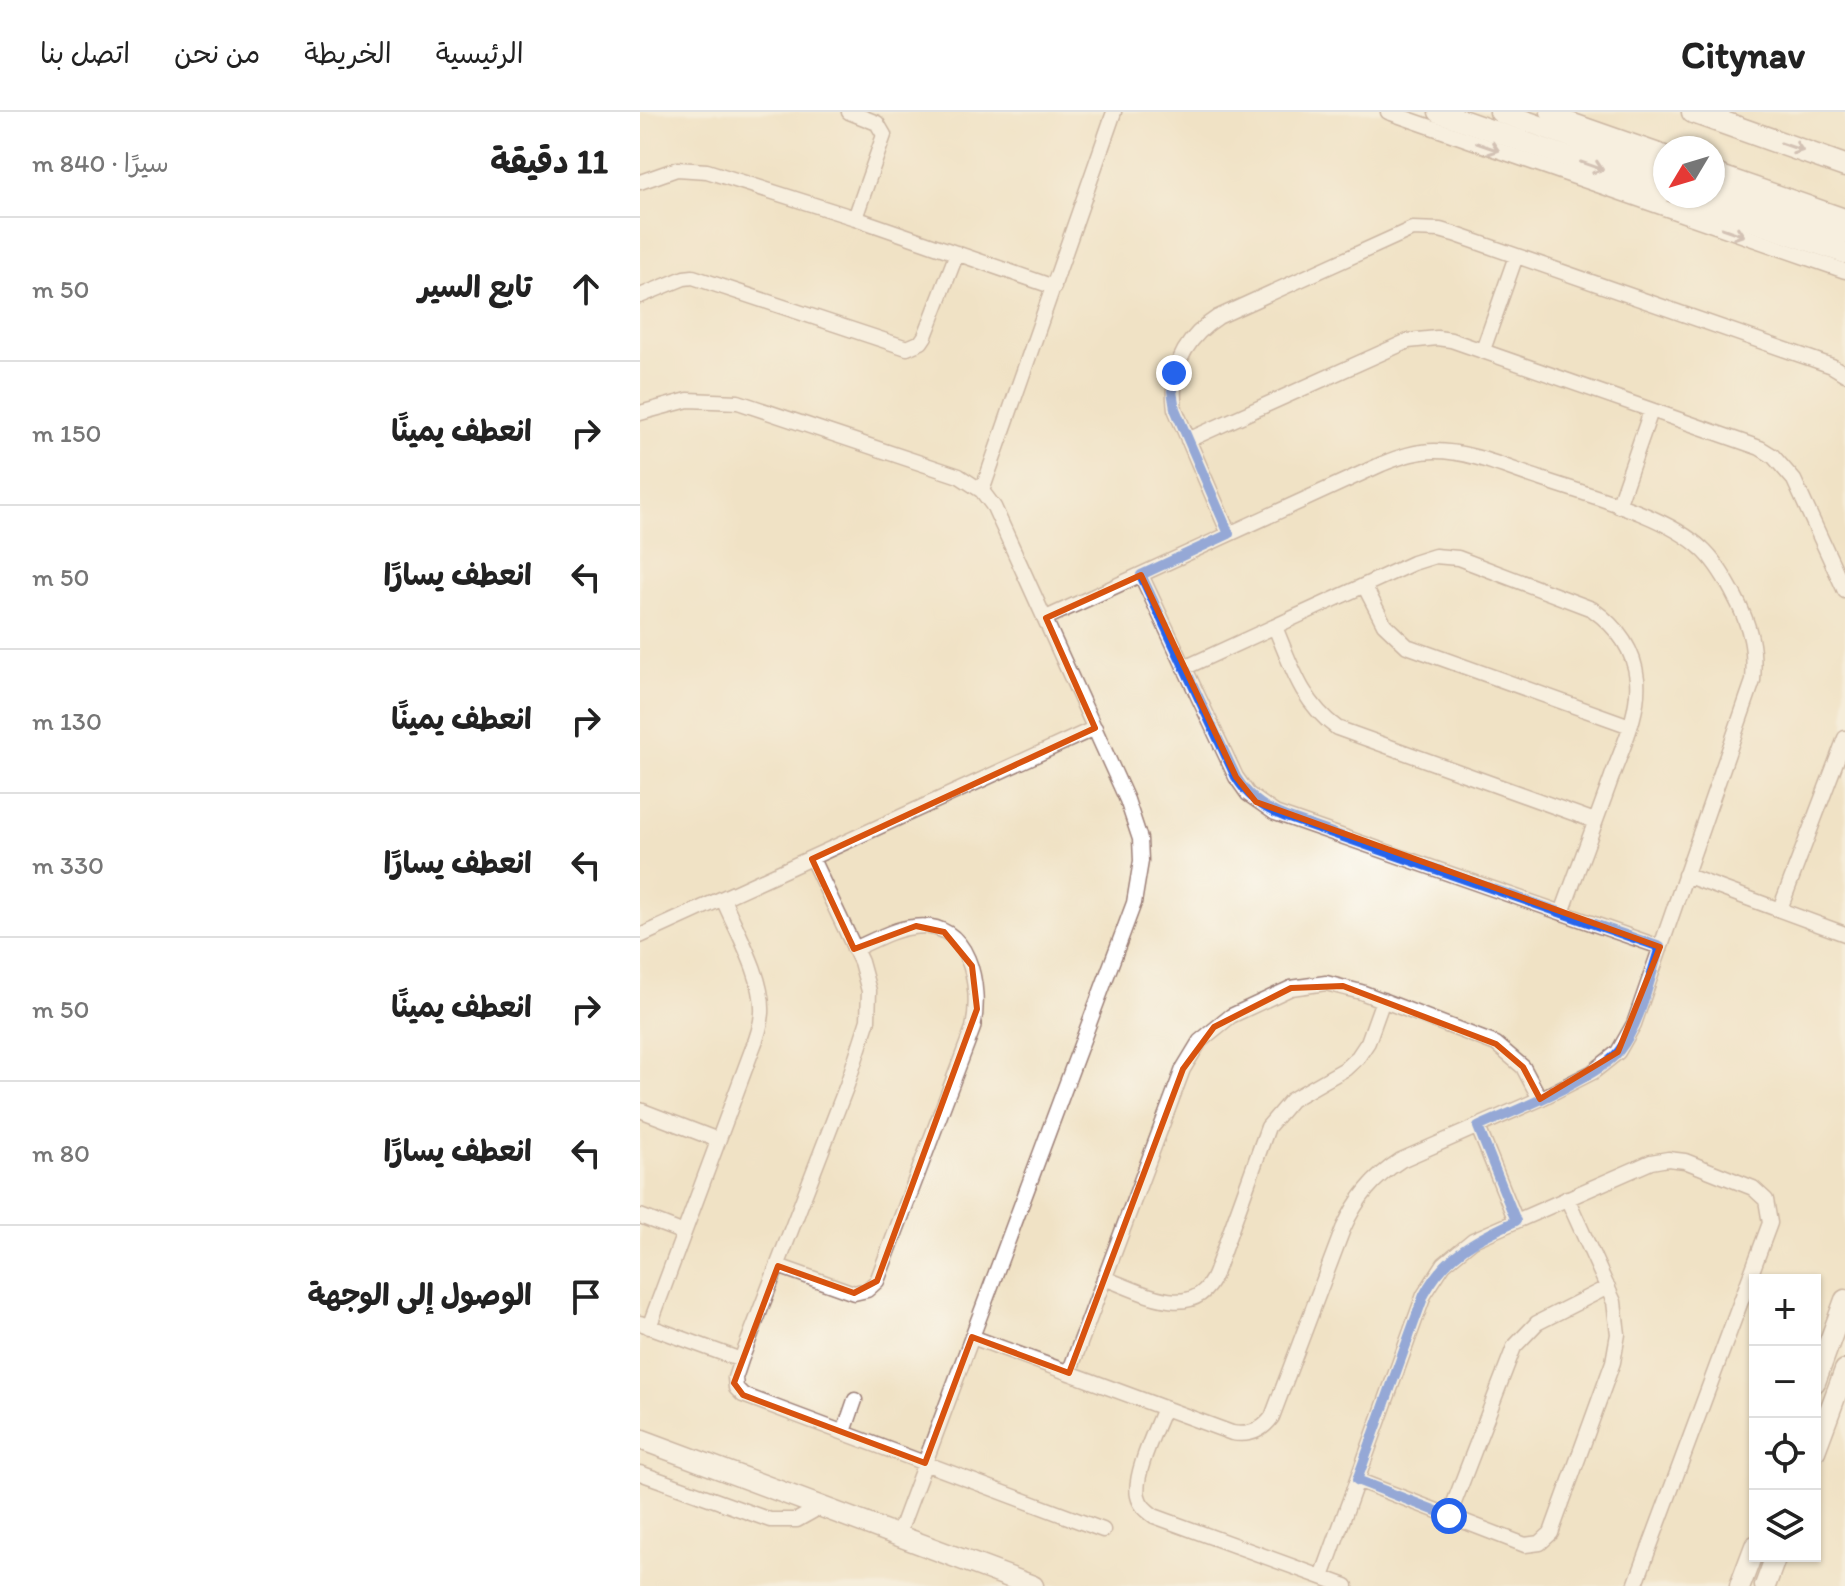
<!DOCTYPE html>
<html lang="ar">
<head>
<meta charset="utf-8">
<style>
	body { margin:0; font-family:Itim,"Playpen Sans Arabic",sans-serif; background:#f6f6f6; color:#222; direction:rtl }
	.controls { position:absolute; right:24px; bottom:24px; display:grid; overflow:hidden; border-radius:0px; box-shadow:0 2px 6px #0004 }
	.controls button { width:72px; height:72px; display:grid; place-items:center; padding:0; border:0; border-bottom:2px solid #e0e0e0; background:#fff; color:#222; font:40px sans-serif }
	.compass { position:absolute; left:1013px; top:24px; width:72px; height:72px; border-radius:50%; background:#fff; box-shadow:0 2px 6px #0004; rotate:232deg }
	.stop { position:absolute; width:24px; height:24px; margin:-18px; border:6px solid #2563eb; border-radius:50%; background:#fff }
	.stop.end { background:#2563eb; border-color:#fff; box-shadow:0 2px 8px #0008 }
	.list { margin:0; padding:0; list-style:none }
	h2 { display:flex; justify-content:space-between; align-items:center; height:104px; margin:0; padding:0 32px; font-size:34px }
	h2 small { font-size:26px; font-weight:400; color:#767676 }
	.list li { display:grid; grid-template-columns:52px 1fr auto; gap:24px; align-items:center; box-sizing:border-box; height:144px; padding:0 32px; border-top:2px solid #e0e0e0 }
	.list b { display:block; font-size:30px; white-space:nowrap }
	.list em { font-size:26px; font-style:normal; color:#767676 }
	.icon { flex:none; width:44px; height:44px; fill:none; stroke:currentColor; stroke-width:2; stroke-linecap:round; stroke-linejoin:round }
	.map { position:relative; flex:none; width:1205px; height:1474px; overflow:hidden; direction:ltr }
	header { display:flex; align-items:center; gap:48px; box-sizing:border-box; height:112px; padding:0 40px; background:#fff; border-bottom:2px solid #e0e0e0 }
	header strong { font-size:38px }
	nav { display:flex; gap:44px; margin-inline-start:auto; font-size:28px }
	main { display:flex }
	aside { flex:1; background:#fff }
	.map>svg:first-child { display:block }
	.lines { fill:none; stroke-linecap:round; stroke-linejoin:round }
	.street-casing { stroke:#9d8078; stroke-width:17 }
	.secondary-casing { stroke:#9d8078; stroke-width:23 }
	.primary-casing { stroke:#9d8078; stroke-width:25 }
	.street { stroke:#fff; stroke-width:14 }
	.secondary { stroke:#fff; stroke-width:20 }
	.primary { stroke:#fff; stroke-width:22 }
	.oneway { stroke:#ae9aa0 }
	.route { stroke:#2563eb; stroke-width:10 }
	.marked { fill:none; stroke:#d8530f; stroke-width:6; stroke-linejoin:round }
</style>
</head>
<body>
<header>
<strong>Citynav</strong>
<nav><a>الرئيسية</a><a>الخريطة</a><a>من نحن</a><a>اتصل بنا</a></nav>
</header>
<main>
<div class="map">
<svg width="1205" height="1474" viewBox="0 0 1205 1474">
	<rect width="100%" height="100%" fill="#fdfcf7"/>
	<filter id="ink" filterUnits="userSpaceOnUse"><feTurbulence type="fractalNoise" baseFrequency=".0125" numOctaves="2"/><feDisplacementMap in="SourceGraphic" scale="16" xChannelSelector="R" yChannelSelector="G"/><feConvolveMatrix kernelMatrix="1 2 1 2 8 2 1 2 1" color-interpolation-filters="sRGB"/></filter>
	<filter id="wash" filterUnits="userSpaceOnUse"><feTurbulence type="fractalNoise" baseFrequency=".006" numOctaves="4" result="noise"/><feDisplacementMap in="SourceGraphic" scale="32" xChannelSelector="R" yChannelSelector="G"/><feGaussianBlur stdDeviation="1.8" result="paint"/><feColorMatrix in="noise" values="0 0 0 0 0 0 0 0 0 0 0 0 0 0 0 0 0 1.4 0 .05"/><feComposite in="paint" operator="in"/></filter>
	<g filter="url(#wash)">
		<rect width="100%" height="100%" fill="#f0e2c5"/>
	</g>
	<g filter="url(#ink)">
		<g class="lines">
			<g class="street-casing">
				<path id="street" d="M209 0 237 11 244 23 215 106
					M748 0 1205 159
					M908 0 1025 41
					M1073 58 1205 104
					M0 70 37 57 67 59 215 106 414 175
					M0 184 44 166 53 165 267 236 281 230 285 224 317 141
					M843 238 876 144
					M0 301 48 288 98 290 319 364 342 379 354 395 487 688 500 727 501 749 494 791 258 1423
					M548 328 768 229 797 226 811 228 1120 336 1133 344 1154 368 1205 479
					M342 379 474 0
					M978 394 1011 299
					M589 422 535 297C529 257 544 227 578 205L772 117 800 118 814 122 1192 254 1205 262
					M501 463 596 665 608 682 635 701 1020 835
					M725 475 744 512 767 534 990 614
					M635 515C651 553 662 591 697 616L955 709
					M544 556 773 451 795 444 818 446 952 497C976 514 994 537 997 567 1000 601 982 636 971 667 955 712 938 756 922 801
					M172 747 221 850 229 879 228 908 207 973 101 1248 95 1266 96 1276 103 1283 463 1418
					M1045 763 1205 822
					M1140 797 1205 626
					M0 824 455 616
					M0 998 78 1028
					M838 1015 876 1109
					M0 1104 44 1121
					M138 1154 214 1181 227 1178 237 1169 333 916C342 875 330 806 273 815 253 817 233 829 214 837
					M464 1166C500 1179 555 1212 575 1162L628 1015 651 988 705 957 718 945 728 930 743 888
					M0 1211 101 1248
					M9 1215 112 938C117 926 121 914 122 901 124 866 97 820 83 787
					M332 1225 592 1321C609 1324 622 1319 632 1305L703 1117C717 1086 733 1066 761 1048L900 987 953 960 978 940 994 912 1113 569C1114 555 1114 541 1111 527 1106 501 1081 454 1062 437 1026 403 947 383 901 367 867 356 830 339 795 339 776 339 759 345 742 352L406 506
					M429 1261 543 957 560 929 591 904 651 876 686 871 721 880 856 932 883 955 900 987
					M524 1296C516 1317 493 1363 498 1384 500 1393 506 1398 514 1404L706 1474
					M204 1320 215 1288
					M0 1361 130 1408H157L182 1394
					M717 1368 885 1433 900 1431 911 1421 973 1250 978 1222 974 1190 927 1086
					M809 1404 874 1235 897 1211 968 1175
					M682 1465 784 1183 804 1152 833 1128 1011 1050 1028 1047 1045 1049 1113 1076 1126 1088 1130 1111 995 1474"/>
			</g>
			<g class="secondary-casing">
				<path id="secondary" d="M799 0 1025 79
					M860 0 1025 58
					M1073 75 1205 121
					M1039 84 1205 141
					M1175 1270 1205 1188
					M0 1327 393 1474
					M1175 1339 1205 1258
					M1100 1474 1115 1434
					M1125 1474 1136 1444"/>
			</g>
			<g class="primary-casing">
				<path id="primary" d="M1053 0 1205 54"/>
			</g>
			<use href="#street" class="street"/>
			<use href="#secondary" class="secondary"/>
			<use href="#primary" class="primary"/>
		</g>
		<defs><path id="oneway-shaft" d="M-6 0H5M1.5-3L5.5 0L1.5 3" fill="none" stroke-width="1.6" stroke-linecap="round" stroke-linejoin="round" transform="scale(2)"/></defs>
		<g class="oneway">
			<use href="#oneway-shaft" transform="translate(848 35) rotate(19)"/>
			<use href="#oneway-shaft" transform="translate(1152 35) rotate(19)"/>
			<use href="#oneway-shaft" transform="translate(952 54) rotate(19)"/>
			<use href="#oneway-shaft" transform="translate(1093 120) rotate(19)"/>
		</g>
	</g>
	<g class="lines" filter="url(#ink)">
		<path class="route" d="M534 261 532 279 535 297 589 422 501 463 596 665C608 685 624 697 646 705L1020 835C1009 868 1001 911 979 939 957 967 873 999 838 1015L876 1109C836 1127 805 1143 784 1183L717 1368 809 1404"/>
	</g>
	<path d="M0 0H1205V1474H0ZM501 463 596 665 616 690 1020 835 978 940 900 987 883 955 856 932 703 874 651 876 574 915 543 957 429 1261 332 1225 285 1351 103 1283 94 1271 138 1154 214 1181 237 1169 337 897 332 854 304 820 276 814 214 837 172 747 455 616 406 506Z" fill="#f0e2c5" fill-opacity=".55" fill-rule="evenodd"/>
	<path class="marked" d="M501 463 596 665 616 690 1020 835 978 940 900 987 883 955 856 932 703 874 651 876 574 915 543 957 429 1261 332 1225 285 1351 103 1283 94 1271 138 1154 214 1181 237 1169 337 897 332 854 304 820 276 814 214 837 172 747 455 616 406 506Z"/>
</svg>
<div class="controls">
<button>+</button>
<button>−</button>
<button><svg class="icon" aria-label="locate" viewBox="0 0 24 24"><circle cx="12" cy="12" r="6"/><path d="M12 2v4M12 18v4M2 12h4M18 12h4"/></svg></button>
<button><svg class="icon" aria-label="layers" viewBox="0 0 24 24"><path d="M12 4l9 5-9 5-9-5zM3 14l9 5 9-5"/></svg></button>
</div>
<svg class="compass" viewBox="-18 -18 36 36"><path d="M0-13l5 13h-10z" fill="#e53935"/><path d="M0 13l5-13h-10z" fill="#767676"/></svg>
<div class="stop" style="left:809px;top:1404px"></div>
<div class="stop end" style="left:534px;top:261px"></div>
</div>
<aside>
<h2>11 دقيقة<small>سيرًا · 840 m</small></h2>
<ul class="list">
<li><svg class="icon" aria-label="ahead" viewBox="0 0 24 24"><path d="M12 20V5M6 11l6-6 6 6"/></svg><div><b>تابع السير</b></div><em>50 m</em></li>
<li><svg class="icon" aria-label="right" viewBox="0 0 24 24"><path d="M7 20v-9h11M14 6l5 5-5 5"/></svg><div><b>انعطف يمينًا</b></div><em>150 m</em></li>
<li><svg class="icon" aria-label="left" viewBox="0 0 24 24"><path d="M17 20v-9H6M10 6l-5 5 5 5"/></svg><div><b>انعطف يسارًا</b></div><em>50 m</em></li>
<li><svg class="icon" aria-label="right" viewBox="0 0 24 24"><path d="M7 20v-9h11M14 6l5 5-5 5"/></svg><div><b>انعطف يمينًا</b></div><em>130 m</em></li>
<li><svg class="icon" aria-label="left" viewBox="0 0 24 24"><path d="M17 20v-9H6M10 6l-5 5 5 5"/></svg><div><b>انعطف يسارًا</b></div><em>330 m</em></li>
<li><svg class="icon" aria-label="right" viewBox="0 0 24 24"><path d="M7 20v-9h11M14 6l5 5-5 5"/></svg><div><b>انعطف يمينًا</b></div><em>50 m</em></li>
<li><svg class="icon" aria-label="left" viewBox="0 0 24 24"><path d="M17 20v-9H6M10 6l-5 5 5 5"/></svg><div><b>انعطف يسارًا</b></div><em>80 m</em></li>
<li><svg class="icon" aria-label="arrive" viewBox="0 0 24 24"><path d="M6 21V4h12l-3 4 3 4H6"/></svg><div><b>الوصول إلى الوجهة</b></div></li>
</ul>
</aside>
</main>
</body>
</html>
